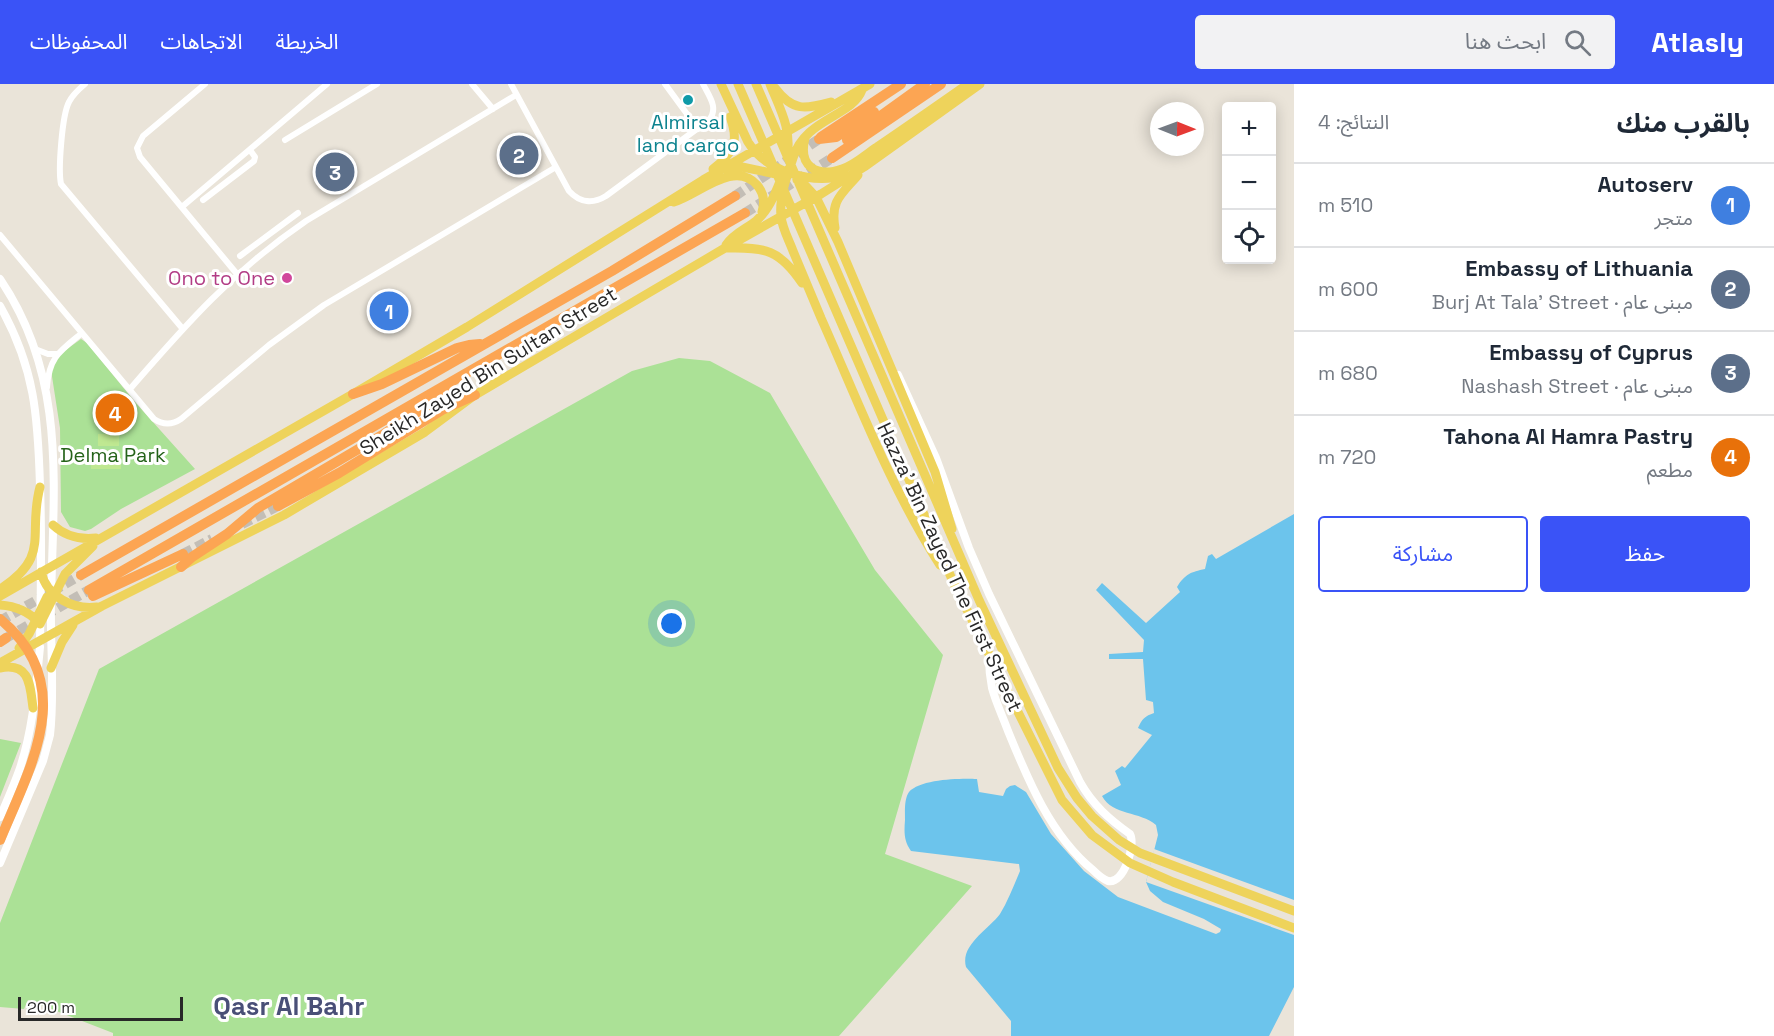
<!DOCTYPE html>
<html lang="ar">
<head>
<meta charset="utf-8">
<style>
	body { margin:0; font-family:"Space Grotesk","Noto Sans Arabic",sans-serif; background:#f2f2f3; color:#1f2937; direction:rtl }
	.controls { position:absolute; right:18px; top:18px; display:grid; overflow:hidden; border-radius:6px; box-shadow:0 3px 15px #0003 }
	.controls button { width:54px; height:54px; display:grid; place-items:center; padding:0; border:0; border-bottom:2px solid #e0e1e3; background:#fff; color:#1f2937; font:30px sans-serif }
	.compass { position:absolute; left:1150px; top:18px; width:54px; height:54px; border-radius:50%; background:#fff; box-shadow:0 3px 15px #0003; rotate:91deg }
	.scale { position:absolute; left:18px; bottom:15px; width:165px; box-sizing:border-box; padding-left:6px; border:3px solid #282828; border-top:0; font-size:16px; line-height:21px; white-space:nowrap; color:#282828; -webkit-text-stroke:4px #fff; paint-order:stroke }
	.you { position:absolute; left:672px; top:540px; width:21px; height:21px; margin:-15px; border:4px solid #fff; border-radius:50%; background:#1a73e8; box-shadow:0 0 0 9px #1a73e833 }
	.badge { display:grid; place-items:center; width:39px; height:39px; border-radius:50%; background:#3a53f7; color:#fff; font-size:20px; font-weight:700 }
	.pin { position:absolute; translate:-50% -50%; border:3px solid #fff; box-shadow:0 2px 6px #0006 }
	.list { margin:0; padding:0; list-style:none }
	h2 { display:flex; justify-content:space-between; align-items:center; height:78px; margin:0; padding:0 24px; font-size:26px }
	h2 small { font-size:20px; font-weight:400; color:#747a83 }
	.list li { display:grid; grid-template-columns:39px 1fr auto; gap:18px; align-items:center; box-sizing:border-box; height:84px; padding:0 24px; border-top:2px solid #e0e1e3 }
	.list b { display:block; font-size:22px; white-space:nowrap }
	.list p { margin:0; font-size:20px; white-space:nowrap; color:#747a83 }
	.list em { font-size:20px; font-style:normal; color:#747a83 }
	.actions { display:flex; gap:12px; padding:18px 24px }
	.actions a { flex:1; padding:14px 0; border:2px solid #3a53f7; border-radius:6px; text-align:center; font-size:21px; color:#3a53f7 }
	.actions .main { background:#3a53f7; color:#fff }
	.icon { flex:none; width:33px; height:33px; fill:none; stroke:currentColor; stroke-width:2; stroke-linecap:round; stroke-linejoin:round }
	.map { position:relative; flex:none; width:1294px; height:952px; overflow:hidden; direction:ltr }
	header { display:flex; align-items:center; gap:36px; box-sizing:border-box; height:84px; padding:0 30px; background:#3a53f7; color:#fff }
	header strong { font-size:28px }
	nav { display:flex; gap:33px; margin-inline-start:auto; font-size:21px }
	.search { width:420px; height:54px; background:#f2f2f3; display:flex; align-items:center; gap:15px; box-sizing:border-box; padding:0 21px; border-radius:6px; color:#747a83; font-size:22px }
	main { display:flex }
	aside { flex:1; background:#fff }
	.map>svg:first-child { display:block }
	.green { fill:#abe196 }
	.pitch { fill:#bfe891 }
	.water { fill:#6cc4ec }
	.pier { fill:#eae4d9 }
	.lines { fill:none; stroke-linecap:round; stroke-linejoin:round }
	.highway-tunnel { stroke:#c3beb6; stroke-width:10; stroke-dasharray:10 5; stroke-linecap:butt }
	.street { stroke:#fff; stroke-width:6 }
	.secondary { stroke:#fff; stroke-width:8 }
	.primary { stroke:#eed35b; stroke-width:9 }
	.highway { stroke:#fca553; stroke-width:10 }
	.culture-dot { fill:#0f9aa8; stroke:#fff; stroke-width:2 }
	.hotel-dot { fill:#d1479c; stroke:#fff; stroke-width:2 }
	.labels { text-anchor:middle; dominant-baseline:central; stroke-width:6; stroke-linejoin:round; paint-order:stroke }
	.culture-label { font-size:20px; fill:#0d838f; stroke:#fff }
	.hotel-label { font-size:20px; fill:#b23c85; stroke:#fff; text-anchor:end }
	.street-label { font-size:20px; fill:#282828; stroke:#fff }
	.park-label { font-size:20px; fill:#25631a; stroke:#fff }
	.district-label { font-size:26px; font-weight:bold; fill:#494f77; stroke:#fff }
</style>
</head>
<body>
<header>
<strong>Atlasly</strong>
<div class="search"><svg class="icon" aria-label="search" viewBox="0 0 24 24"><circle cx="10" cy="10" r="6"/><path d="M15 15l6 6"/></svg>ابحث هنا</div>
<nav><a>الخريطة</a><a>الاتجاهات</a><a>المحفوظات</a></nav>
</header>
<main>
<aside>
<h2>بالقرب منك<small>النتائج: 4</small></h2>
<ul class="list">
<li><span class="badge" style="background:#3f7fe0">1</span><div><b>Autoserv</b><p>متجر</p></div><em>510 m</em></li>
<li><span class="badge" style="background:#5c6f8a">2</span><div><b>Embassy of Lithuania</b><p>مبنى عام · Burj At Tala' Street</p></div><em>600 m</em></li>
<li><span class="badge" style="background:#5c6f8a">3</span><div><b>Embassy of Cyprus</b><p>مبنى عام · Nashash Street</p></div><em>680 m</em></li>
<li><span class="badge" style="background:#e8710a">4</span><div><b>Tahona Al Hamra Pastry</b><p>مطعم</p></div><em>720 m</em></li>
</ul>
<div class="actions"><a class="main">حفظ</a><a>مشاركة</a></div>
</aside>
<div class="map">
<svg width="1294" height="952" viewBox="0 0 1294 952">
	<rect width="100%" height="100%" fill="#eae4d9"/>
	<path class="green" d="M81 255 87 259 135 318 195 385 121 425 91 445 85 447 70 443 61 428 60 344 51 286 56 273Z
		M679 274 710 277 770 309 875 486 943 571 885 770 972 802 839 952H113V949L28 916 24 925 0 923V839L99 585 632 287Z
		M0 655 21 659 0 713Z"/>
	<path class="pitch" d="M98 350H119V362H98Z
		M91 370 121 371V385H91Z"/>
	<path class="water" d="M1294 430V903L1269 952H1011V937L966 883C960 861 988 846 1000 830 1008 817 1014 801 1020 787L1019 780 911 767C904 757 904 749 905 736 905 728 904 715 909 708 920 695 961 694 977 695L979 708 1003 712 1006 705 1010 702 1015 701 1026 708 1051 750 1084 787 1118 813 1216 850 1220 848 1221 845 1204 835 1163 818 1150 807 1146 798 1158 751 1156 741C1140 727 1113 732 1102 712L1121 701 1115 687 1122 682 1125 684 1152 651 1138 644C1142 635 1145 632 1154 629L1153 618 1146 616 1143 575H1109V570L1143 568 1144 556 1096 506 1102 499 1146 539 1180 508 1177 503C1185 490 1191 488 1205 485L1208 472 1212 470 1216 475Z"/>
	<path class="pier" d="M1154 765 1294 816V851L1146 798Z"/>
	<g class="lines">
		<path class="highway-tunnel" d="M735 112 819 55
			M745 129 832 74
			M242 440 278 422
			M183 470 212 455
			M0 537 81 491
			M6 554 89 506"/>
		<path class="street" d="M85 0C79 5 73 10 69 18 62 31 58 86 61 100L182 244
			M205 0 143 52 137 64 140 73 237 190
			M472 0 493 25
			M511 0 569 107C580 119 593 120 606 112L709 36C719 24 709 12 703 0
			M665 0 698 45
			M285 56 377 0
			M203 116 254 77 255 73 250 66
			M183 122 327 0
			M0 151 154 335C163 341 172 341 181 335L269 261 324 221 556 83
			M240 172 298 129
			M35 265 48 270H57
			M47 303C49 273 60 267 82 249
			M130 305C187 239 233 187 306 137L516 11"/>
		<path class="secondary" d="M0 195C68 295 53 404 51 518 50 561 55 608 50 651L43 677 0 779
			M0 222C35 284 38 333 40 402 42 454 41 506 40 557
			M898 291 936 374 969 464 989 510 1080 698C1093 721 1109 735 1130 750 1136 760 1124 801 1108 797 1103 795 1097 790 1093 786 1051 752 1028 696 1008 647 1003 633 996 619 992 604 990 594 989 583 989 573
			M0 733C7 717 14 701 20 684 33 645 36 604 40 563"/>
		<path class="primary" d="M721 0 748 58C766 88 813 101 846 91
			M738 0 954 500 1062 716 1092 751 1130 779 1173 798 1294 844
			M756 0 979 516 1058 684 1077 714 1092 732 1119 756 1140 769 1294 827
			M770 0C780 25 792 45 787 73
			M775 4C793 28 805 25 831 18
			M862 6C852 33 805 34 793 74 787 92 779 113 781 132 782 144 789 156 793 167 802 189 812 212 821 234 858 317 891 405 940 481
			M805 54C798 82 816 94 842 85 855 81 866 70 877 63 908 42 938 21 968 0
			M713 85C733 69 740 59 730 33
			M727 86 742 83 781 91
			M797 96 804 100 816 113 838 158 935 388 952 445
			M674 118C698 111 735 75 757 101 764 109 765 118 762 128
			M835 144C830 116 842 110 858 91
			M726 161C734 149 746 145 756 137 769 126 775 110 781 95
			M728 164C765 163 780 166 802 199
			M53 441C65 452 79 456 96 454
			M41 488C47 513 73 526 97 523
			M0 505C52 472 27 451 40 403
			M0 512 353 310 467 243 703 96 870 0
			M0 521C15 522 28 527 38 538
			M40 540 65 490 93 462
			M19 564 29 550 47 513
			M0 579 102 522 284 431 425 348 475 311 725 164 821 110 864 83 980 0
			M0 584C30 578 30 601 33 624
			M51 584 62 558 73 541"/>
		<path class="highway" d="M821 53 901 0
			M819 55 836 53 874 28
			M847 56 925 0
			M832 74 941 0
			M353 310 382 300 457 264 469 261 480 260
			M278 422 339 389 442 326 475 311
			M181 483 192 473 227 450 258 424 384 350 431 319 447 306
			M81 491 612 187 735 112
			M89 506 745 129
			M93 512 183 470
			M0 535C79 600 31 681 0 756
			M0 558 6 554"/>
	</g>
	<circle class="culture-dot" cx="688" cy="16" r="6"/>
	<circle class="hotel-dot" cx="287" cy="194" r="6"/>
	<g class="labels">
		<g class="culture-label">
			<text x="688" y="38">Almirsal<tspan x="688" dy="23">land cargo</tspan></text>
		</g>
		<g class="hotel-label">
			<text x="275" y="194">Ono to One</text>
		</g>
		<g class="street-label">
			<text transform="translate(488 287) rotate(-32)">Sheikh Zayed Bin Sultan Street</text>
			<text transform="translate(950 483) rotate(65)">Hazza' Bin Zayed The First Street</text>
		</g>
		<g class="park-label">
			<text x="113" y="371">Delma Park</text>
		</g>
		<g class="district-label">
			<text x="289" y="922">Qasr Al Bahr</text>
		</g>
	</g>
</svg>
<div class="controls">
<button>+</button>
<button>−</button>
<button><svg class="icon" aria-label="locate" viewBox="0 0 24 24"><circle cx="12" cy="12" r="6"/><path d="M12 2v4M12 18v4M2 12h4M18 12h4"/></svg></button>
</div>
<svg class="compass" viewBox="-18 -18 36 36"><path d="M0-13l5 13h-10z" fill="#e53935"/><path d="M0 13l5-13h-10z" fill="#747a83"/></svg>
<div class="scale">200 m</div>
<div class="you"></div>
<div class="pin badge" style="left:389px;top:227px;background:#3f7fe0">1</div>
<div class="pin badge" style="left:519px;top:71px;background:#5c6f8a">2</div>
<div class="pin badge" style="left:335px;top:88px;background:#5c6f8a">3</div>
<div class="pin badge" style="left:115px;top:329px;background:#e8710a">4</div>
</div>
</main>
</body>
</html>
